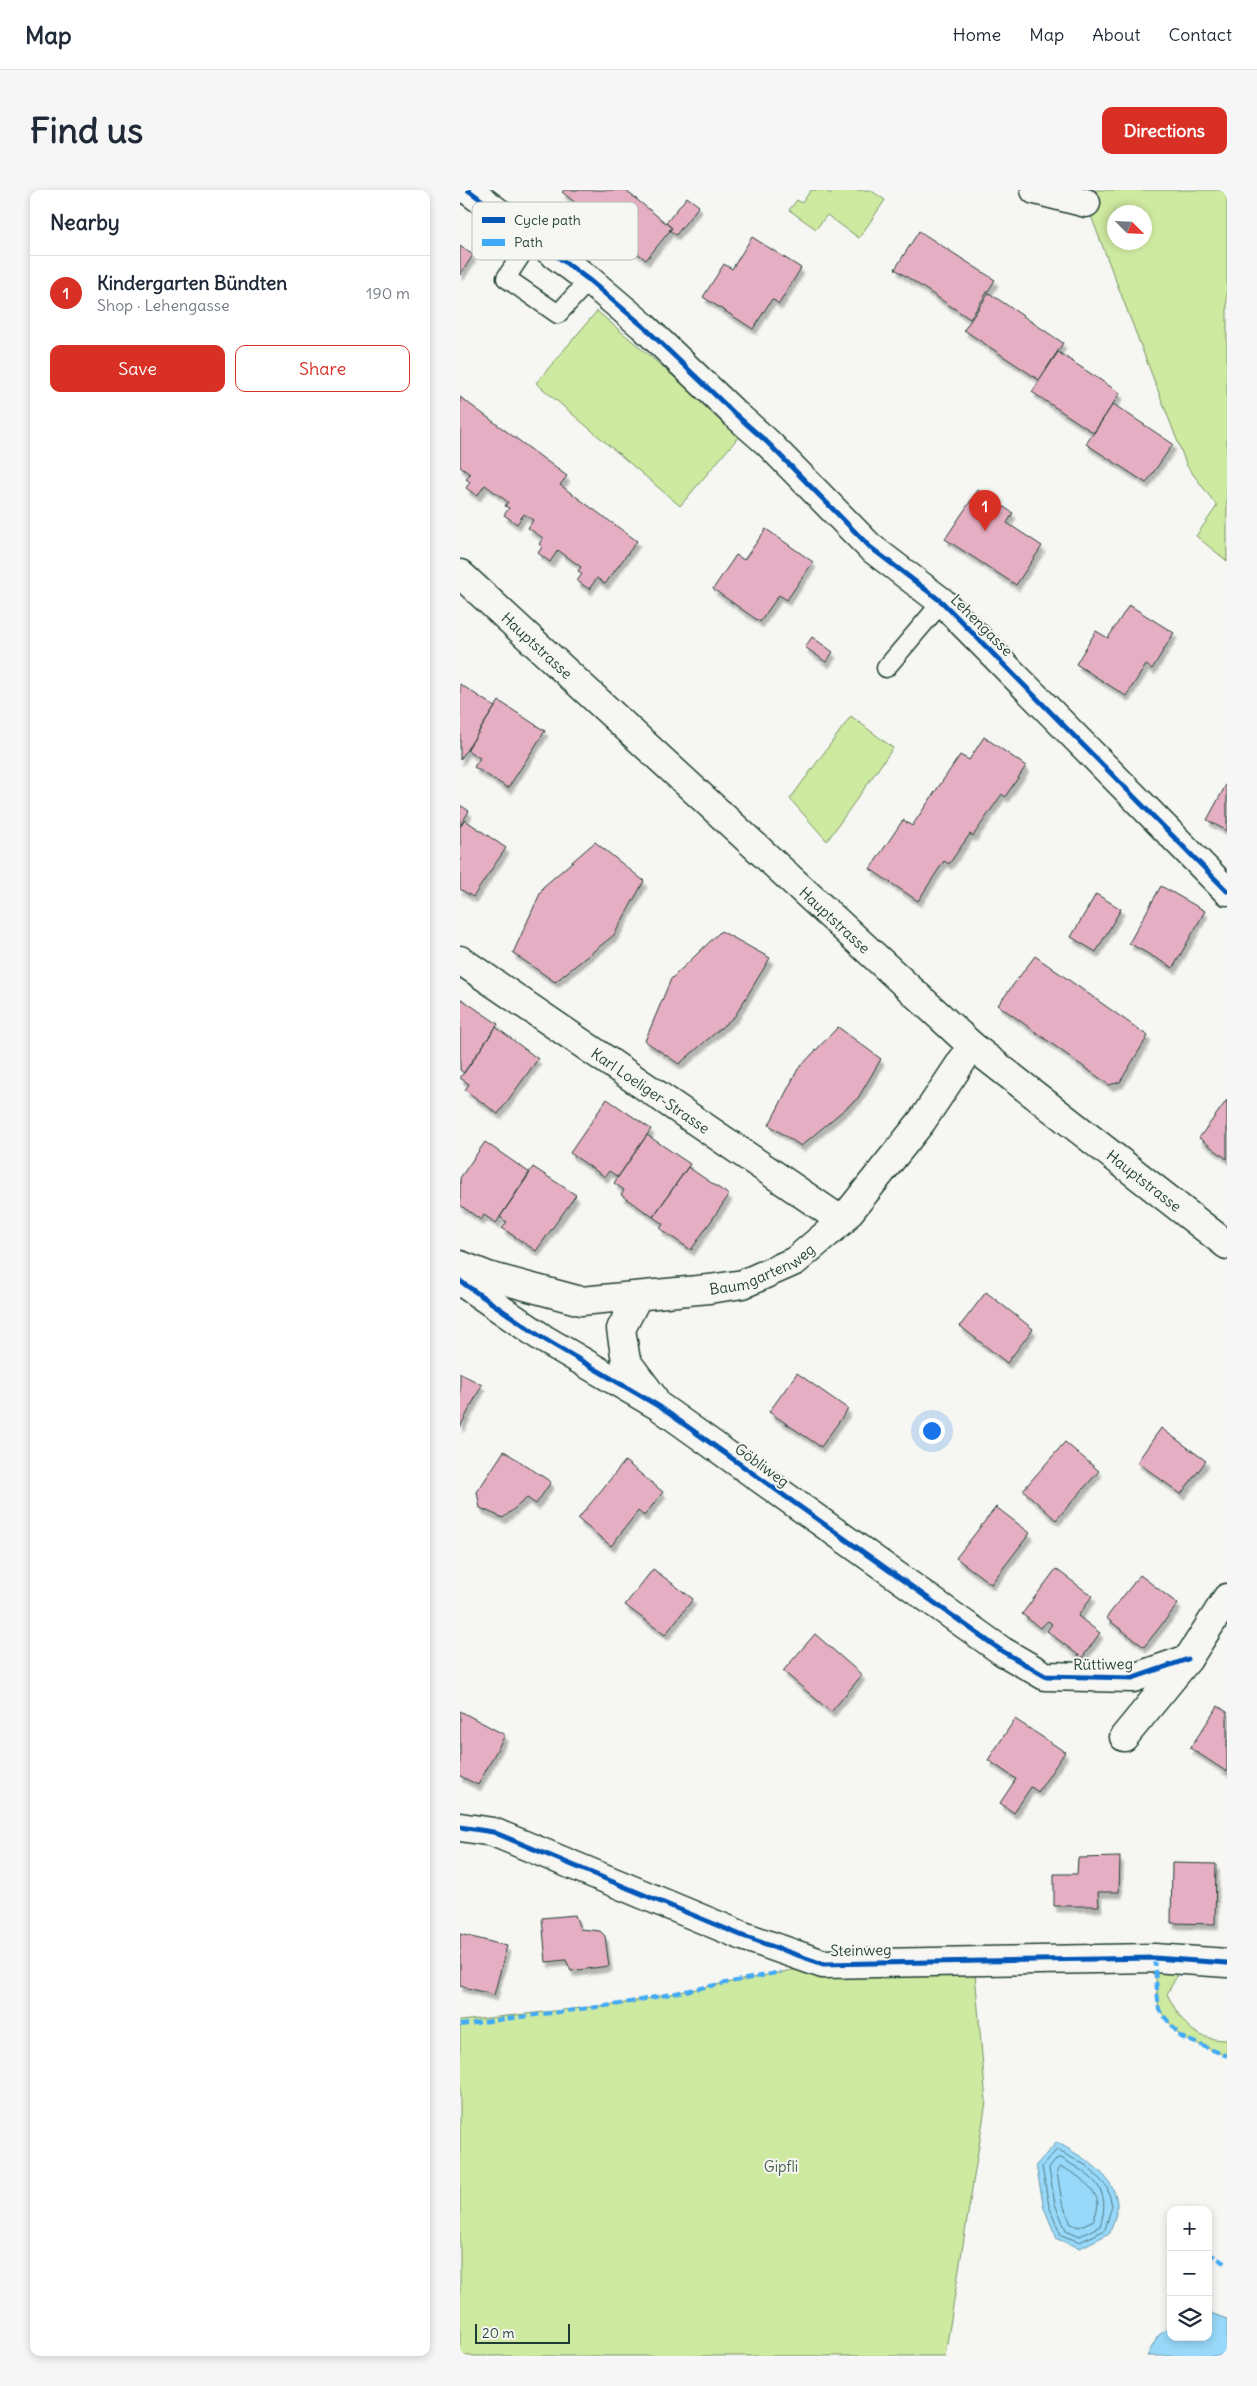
<!DOCTYPE html>
<html lang="en">
<head>
<meta charset="utf-8">
<style>
	body { margin:0; font-family:Delius,sans-serif; background:#f6f6f7; color:#1f2937 }
	.controls { position:absolute; right:15px; bottom:15px; display:grid; overflow:hidden; border-radius:10px; box-shadow:0 2px 8px #0003 }
	.controls button { width:45px; height:45px; display:grid; place-items:center; padding:0; border:0; border-bottom:1px solid #e0e1e3; background:#fff; color:#1f2937; font:25px sans-serif }
	.compass { position:absolute; left:647px; top:15px; width:45px; height:45px; border-radius:50%; background:#fff; box-shadow:0 2px 8px #0003; rotate:114deg }
	.scale { position:absolute; left:15px; bottom:12px; width:95px; box-sizing:border-box; padding-left:5px; border:2px solid #1f3d34; border-top:0; font-size:14px; line-height:18px; white-space:nowrap; color:#1f3d34; -webkit-text-stroke:4px #f6f6f2; paint-order:stroke }
	.you { position:absolute; left:471px; top:1240px; width:18px; height:18px; margin:-12px; border:4px solid #fff; border-radius:50%; background:#1a73e8; box-shadow:0 0 0 8px #1a73e833 }
	.badge { display:grid; place-items:center; width:32px; height:32px; border-radius:50%; background:#d93025; color:#fff; font-size:16px; font-weight:700 }
	.pin { position:absolute; translate:-50% -41px; filter:drop-shadow(0 1px 2px #0008) }
	.pin::after { content:''; position:absolute; top:26px; width:18px; height:15px; background:inherit; clip-path:polygon(0 0,100% 0,50% 100%) }
	.list { margin:0; padding:0; list-style:none }
	h2 { display:flex; justify-content:space-between; align-items:center; height:65px; margin:0; padding:0 20px; font-size:21px }
	h2 small { font-size:16px; font-weight:400; color:#747a83 }
	.list li { display:grid; grid-template-columns:32px 1fr auto; gap:15px; align-items:center; box-sizing:border-box; height:75px; padding:0 20px; border-top:1px solid #e0e1e3 }
	.list b { display:block; font-size:19px; white-space:nowrap }
	.list p { margin:0; font-size:16px; white-space:nowrap; color:#747a83 }
	.list em { font-size:16px; font-style:normal; color:#747a83 }
	.actions { display:flex; gap:10px; padding:15px 20px }
	.actions a { flex:1; padding:11px 0; border:1px solid #d93025; border-radius:10px; text-align:center; font-size:18px; color:#d93025 }
	.actions .main { background:#d93025; color:#fff }
	.icon { flex:none; width:28px; height:28px; fill:none; stroke:currentColor; stroke-width:2; stroke-linecap:round; stroke-linejoin:round }
	.map { position:relative; flex:none; width:767px; height:2166px; overflow:hidden; border-radius:10px }
	header { display:flex; align-items:center; gap:30px; box-sizing:border-box; height:70px; padding:0 25px; background:#fff; border-bottom:1px solid #e0e1e3 }
	header strong { font-size:24px }
	nav { display:flex; gap:28px; margin-inline-start:auto; font-size:18px }
	.intro { display:flex; align-items:center; justify-content:space-between; box-sizing:border-box; height:120px; padding:0 30px }
	h1 { margin:0; font-size:35px }
	.button { padding:12px 22px; border-radius:10px; background:#d93025; color:#fff; font-size:18px; font-weight:700 }
	main { display:flex; gap:30px; padding:0 30px }
	aside { flex:1; background:#fff; border-radius:10px; box-shadow:0 2px 8px #0003 }
	.map>svg:first-child { display:block }
	.green { fill:#cee9a0; stroke:#76936a; fill-rule:evenodd }
	.water { fill:#98d8f9; stroke:#689aaa }
	.lines { fill:none; stroke-linecap:round; stroke-linejoin:round }
	.shore { stroke:#4f7b83; stroke-width:1 }
	.building { fill:#e6aec3; stroke:#1f3d34; filter:url(#shadow) }
	.lane-casing { stroke:#1f3d34; stroke-width:21 }
	.street-casing { stroke:#1f3d34; stroke-width:31 }
	.secondary-casing { stroke:#1f3d34; stroke-width:31 }
	.lane { stroke:#f6f6f2; stroke-width:18 }
	.street { stroke:#f6f6f2; stroke-width:28 }
	.secondary { stroke:#f6f6f2; stroke-width:28 }
	.quiet { stroke:#3fa9f5; stroke-width:4; stroke-dasharray:8 4; stroke-linecap:butt }
	.cycleway-casing { stroke:#f6f6f2; stroke-width:8 }
	.cycleway { stroke:#0057b8; stroke-width:5 }
	.labels { text-anchor:middle; dominant-baseline:central; stroke-width:4; stroke-linejoin:round; paint-order:stroke }
	.street-label { font-size:15px; fill:#1f3d34; stroke:#f6f6f2 }
	.park-label { font-size:15px; fill:#425f4a; stroke:#f6f6f2 }
	.key { fill:#f6f6f2; stroke:#b6beb9; stroke-width:1 }
	.key-label { font-size:14px; fill:#1f3d34 }
</style>
</head>
<body>
<header>
<strong>Map</strong>
<nav><a>Home</a><a>Map</a><a>About</a><a>Contact</a></nav>
</header>
<div class="intro"><h1>Find us</h1><a class="button">Directions</a></div>
<main>
<aside>
<h2>Nearby<small></small></h2>
<ul class="list">
<li><span class="badge">1</span><div><b>Kindergarten Bündten</b><p>Shop · Lehengasse</p></div><em>190 m</em></li>
</ul>
<div class="actions"><a class="main">Save</a><a>Share</a></div>
</aside>
<div class="map">
<svg width="767" height="2166" viewBox="0 0 767 2166">
	<defs>
		<filter id="shadow"><feDropShadow dx="3" dy="5.5" stdDeviation="1" flood-color="#0004"/></filter>
	</defs>
	<rect width="100%" height="100%" fill="#f6f6f2"/>
	<filter id="ink" filterUnits="userSpaceOnUse"><feTurbulence type="fractalNoise" baseFrequency=".02" numOctaves="2"/><feDisplacementMap in="SourceGraphic" scale="10" xChannelSelector="R" yChannelSelector="G"/><feConvolveMatrix kernelMatrix="1 2 1 2 8 2 1 2 1" color-interpolation-filters="sRGB"/></filter>
	<g filter="url(#ink)">
		<path class="green" d="M351 0H365L370 4 373 0H410L425 10 399 48 367 25 356 39 329 20 337 10 342 13Z
			M625 0H767V371L736 346 757 316 727 276 626 13ZM654 22H684V52H654Z
			M137 121 281 244 220 316 76 193Z
			M391 526 433 558 367 651 330 609Z
			M694 1768 725 1771 707 1804C722 1832 732 1850 767 1850V1866L721 1847 699 1820Z
			M514 1771 526 1912 485 2166H0V1831L160 1814 363 1774Z"/>
		<path class="water" d="M597 1952C621 1967 654 1983 657 2013 658 2022 652 2035 650 2043L620 2058 597 2049 584 2018 576 1975Z
			M748 2122 767 2129V2166H687L698 2146 711 2135V2147H748Z"/>
		<g class="lines">
			<path class="shore" d="M597 1960 627 1976 647 1997 652 2015 645 2040 620 2052 601 2045 589 2016 582 1977Z
				M598 1968H601C631 1986 653 1997 640 2036L620 2046 606 2040 595 2014 589 1979Z
				M600 1977C614 1981 637 1999 638 2014 638 2019 635 2025 634 2030L619 2037 611 2034 602 2012 597 1982Z"/>
		</g>
		<path class="building" d="M104 0H165L212 38 186 70 102 2Z
			M227 7 239 16 216 45 209 40 212 38 206 33Z
			M459 41 535 90 510 129 435 79Z
			M292 47 341 78 319 114 312 109 293 139 243 107 264 74 272 79Z
			M0 56 13 65 0 85Z
			M529 103 603 153 579 190 504 140Z
			M598 162 660 203 634 243 572 202Z
			M0 207 107 286 100 295 177 351 145 394 137 388 129 399 117 391 122 384 118 381 121 377 98 360 90 372 78 363 82 357 79 354 83 348 68 338 73 330 64 324 57 334 44 325 49 318 45 316 48 312 25 295 17 306 6 298 10 292 6 289 10 284 0 277Z
			M653 214 713 254 686 293 626 254Z
			M518 300 553 323 547 333 582 356 556 395 485 349Z
			M306 339 353 372 327 410 319 405 300 432 253 399 276 365 284 370Z
			M669 415 714 443 692 479 686 475 666 506 616 474 636 441 648 448Z
			M352 447 373 462 366 472 345 457Z
			M0 494 35 517 0 570Z
			M39 511 85 541 48 598 14 577 20 568 7 560Z
			M524 547 566 576 545 607 542 604 513 646 510 644 489 674 484 671 458 711 410 679 443 630 452 636 500 565 509 570Z
			M767 593V641L747 630Z
			M0 615 9 621 0 636Z
			M5 630 46 658 13 707 0 699V637Z
			M135 652 184 691 154 745 95 792 53 763 83 697Z
			M701 696 745 721 713 778 669 753Z
			M636 704 661 719 636 762 611 747Z
			M261 741 310 768 275 826 219 874 185 851 211 789Z
			M575 766 688 846 660 892 649 895 538 815Z
			M0 808 38 834 4 883 0 880Z
			M36 837 78 869 38 924 5 900 9 894 0 888Z
			M378 837 421 869 398 908 341 956 309 935 338 879Z
			M147 909 191 939 158 987 149 981 145 987 110 963Z
			M767 910V969L739 948Z
			M187 945 230 974 193 1027 161 1005 164 1000 154 993Z
			M25 952 70 983 36 1033 24 1025 21 1030 0 1015V988Z
			M73 977 116 1005 76 1061 42 1038 47 1032 40 1027Z
			M228 977 269 1005 231 1060 200 1039 203 1034 193 1027Z
			M526 1102 573 1139 547 1173 500 1136Z
			M0 1183 22 1195 0 1237Z
			M337 1183 388 1219 361 1257 309 1222Z
			M701 1238 746 1271 721 1304 677 1272Z
			M605 1252 639 1281 596 1330 563 1300Z
			M44 1261 91 1292 76 1314 67 1308 43 1328 20 1318 17 1302Z
			M165 1271 203 1302 184 1326 178 1321 151 1356 118 1329Z
			M536 1317 570 1343 531 1394 496 1368Z
			M193 1379 233 1409 205 1445 165 1415Z
			M596 1379 632 1406 618 1426 640 1443 622 1468 587 1441 592 1434 588 1431 580 1438 562 1424Z
			M680 1385 718 1414 684 1457 646 1428Z
			M355 1444 402 1485 371 1522 323 1481Z
			M758 1516 767 1522V1582L730 1558Z
			M0 1521 45 1545 18 1595 0 1586Z
			M555 1529 605 1562 578 1602 571 1597 554 1623 540 1613 556 1589 528 1570Z
			M660 1667 659 1702H638L639 1716H594V1684H617L618 1668Z
			M712 1673 756 1674 755 1734 711 1733Z
			M115 1725 120 1739 140 1741 145 1746 149 1776 111 1781 106 1770 86 1772 82 1728Z
			M0 1744 47 1756 34 1805 0 1796Z"/>
		<g class="lines">
			<g class="lane-casing">
				<path id="lane" d="M73 47 46 88 98 124 129 90
					M426 478 482 412"/>
			</g>
			<g class="street-casing">
				<g id="street">
					<path d="M8 0 129 90 183 136 274 223 308 253 410 357 482 412 767 701"/>
					<path d="M575 0 626 13"/>
					<path id="s1" d="M0 770 382 1031"/>
					<path id="s2" d="M0 1075 28 1086 121 1111 249 1099 283 1094 335 1071 382 1031 462 931 512 856"/>
					<path d="M0 1091 84 1149 200 1217 542 1461 585 1486 673 1488 728 1469"/>
					<path d="M178 1106 161 1139 166 1171 193 1207"/>
					<path d="M664 1547 728 1469 767 1408"/>
					<path d="M0 1637 33 1642 283 1746 363 1774 694 1768 767 1773"/>
				</g>
			</g>
			<g class="secondary-casing">
				<g id="secondary">
					<path id="s3" d="M0 384 512 856 767 1055"/>
				</g>
			</g>
			<use href="#lane" class="lane"/>
			<use href="#street" class="street"/>
			<use href="#secondary" class="secondary"/>
			<path class="quiet" d="M694 1768 699 1820 721 1847 767 1866
				M0 1835 160 1814 321 1782
				M716 2018 717 2020
				M748 2063 767 2074"/>
			<g class="cycleway-casing">
				<path id="cycleway" d="M8 0 129 90 183 136 274 223 308 253 410 357 482 412 767 701
					M0 1091 84 1149 200 1217 542 1461 585 1486 673 1488 728 1469
					M0 1637 33 1642 283 1746 363 1774 694 1768 767 1773"/>
			</g>
			<use href="#cycleway" class="cycleway"/>
		</g>
	</g>
	<g class="labels">
		<g class="street-label">
			<text transform="translate(522 435) rotate(45)">Lehengasse</text>
			<text stroke="none"><textPath href="#s3" startOffset="105">Hauptstrasse</textPath></text>
			<text stroke="none"><textPath href="#s3" startOffset="510">Hauptstrasse</textPath></text>
			<text stroke="none"><textPath href="#s1" startOffset="231">Karl Loeliger-Strasse</textPath></text>
			<text stroke="none"><textPath href="#s3" startOffset="915">Hauptstrasse</textPath></text>
			<text stroke="none"><textPath href="#s2" startOffset="312">Baumgartenweg</textPath></text>
			<text transform="translate(302 1275) rotate(36)">Göbliweg</text>
			<text transform="translate(643 1474) rotate(-1)">Rüttiweg</text>
			<text transform="translate(401 1760) rotate(-1)">Steinweg</text>
		</g>
		<g class="park-label">
			<text x="321" y="1976">Gipfli</text>
		</g>
	</g>
	<rect x="12" y="12" width="166" height="58" rx="8" class="key"/>
	<rect x="22" y="27" width="23" height="6" fill="#0057b8"/>
	<rect x="22" y="49" width="23" height="7" fill="#3fa9f5"/>
	<g class="key-label">
		<text x="54" y="35">Cycle path</text>
		<text x="54" y="57">Path</text>
	</g>
</svg>
<div class="controls">
<button>+</button>
<button>−</button>
<button><svg class="icon" aria-label="layers" viewBox="0 0 24 24"><path d="M12 4l9 5-9 5-9-5zM3 14l9 5 9-5"/></svg></button>
</div>
<svg class="compass" viewBox="-18 -18 36 36"><path d="M0-13l5 13h-10z" fill="#e53935"/><path d="M0 13l5-13h-10z" fill="#747a83"/></svg>
<div class="scale">20 m</div>
<div class="you"></div>
<div class="pin badge" style="left:525px;top:341px">1</div>
</div>
</main>
</body>
</html>
